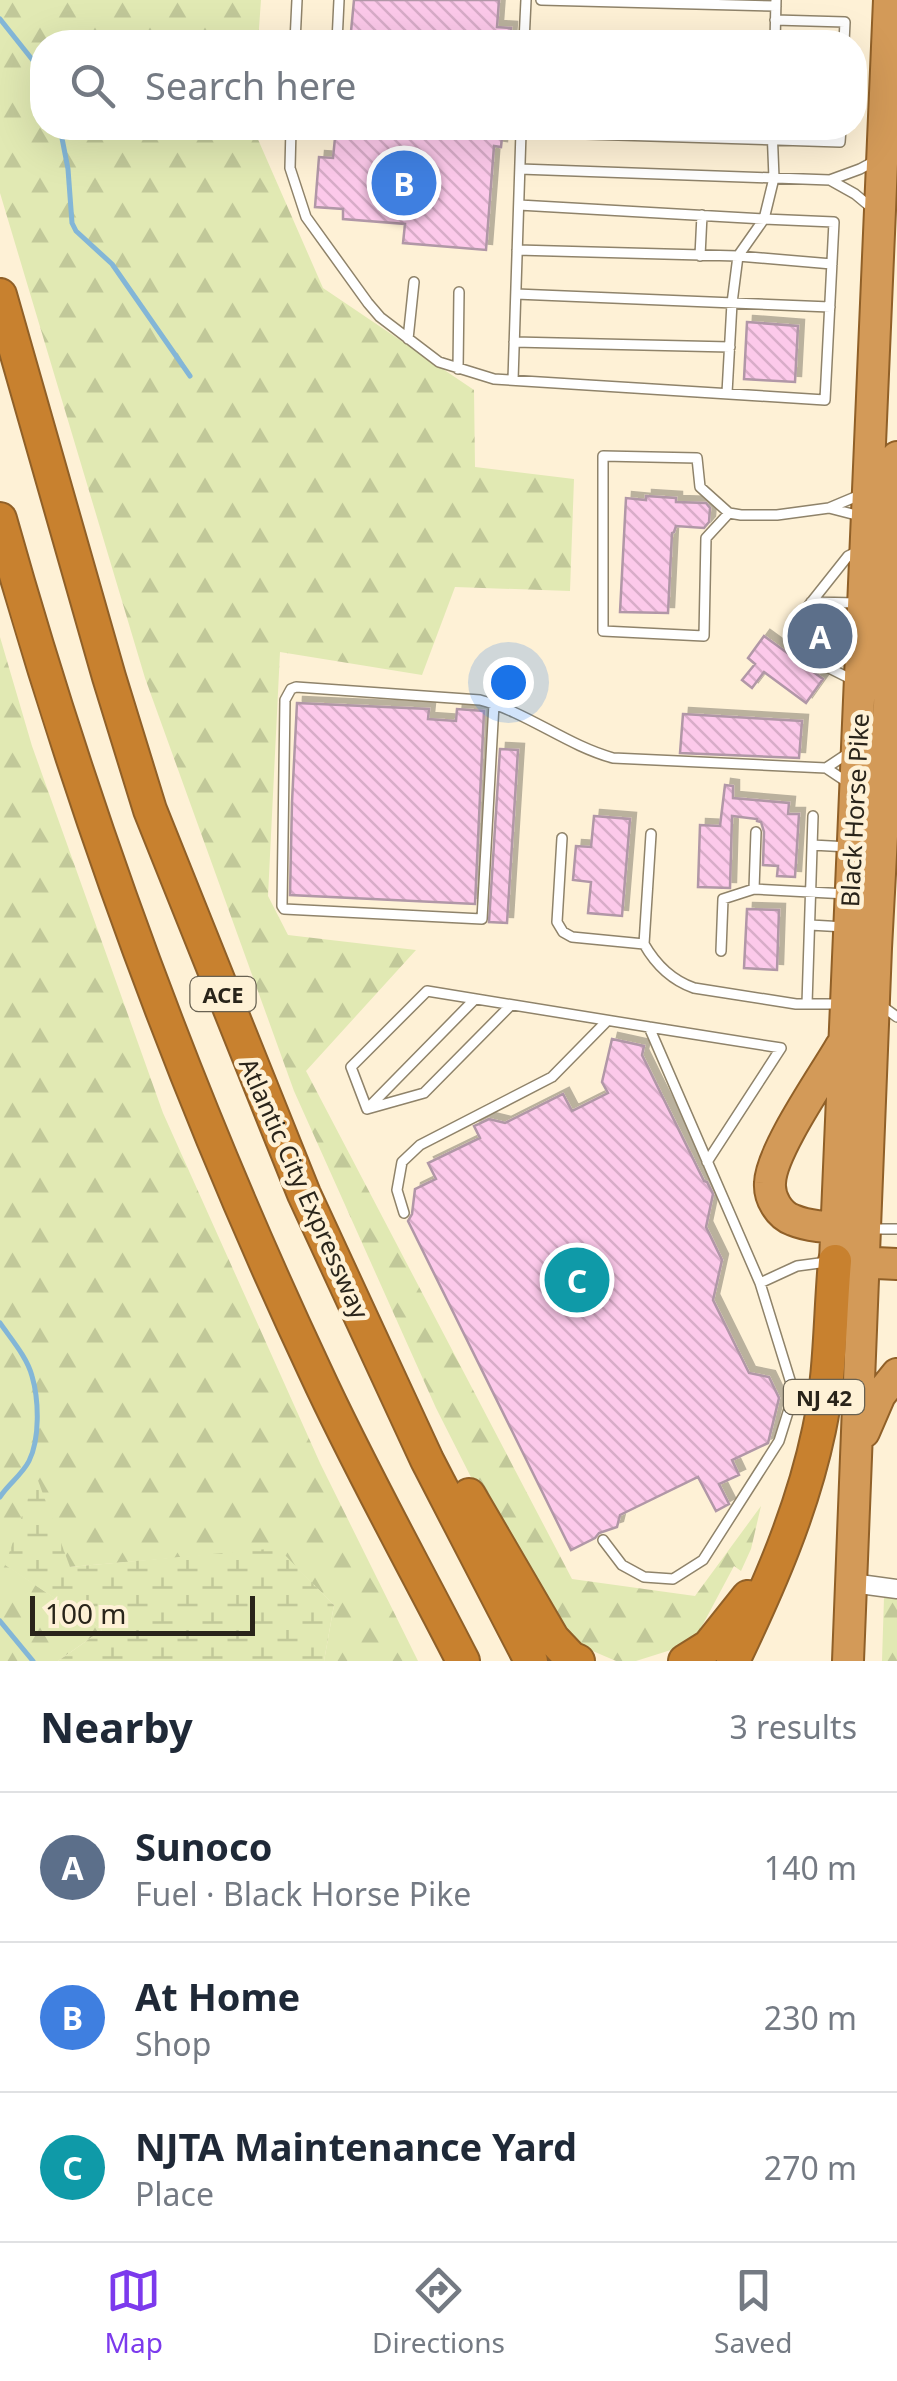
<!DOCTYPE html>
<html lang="en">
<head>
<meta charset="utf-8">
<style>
	body { margin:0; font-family:"Noto Sans",sans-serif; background:#f6f6f7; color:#1f2937 }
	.scale { position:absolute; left:30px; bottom:25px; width:225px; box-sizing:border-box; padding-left:10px; border:5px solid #29241a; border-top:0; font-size:28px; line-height:35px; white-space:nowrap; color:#29241a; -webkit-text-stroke:8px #fef1d6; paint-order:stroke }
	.you { position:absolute; left:508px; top:682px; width:35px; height:35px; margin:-25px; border:8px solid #fff; border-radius:50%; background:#1a73e8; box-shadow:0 0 0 15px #1a73e833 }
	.badge { display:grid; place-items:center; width:65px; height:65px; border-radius:50%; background:#7c3aed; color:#fff; font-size:32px; font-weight:700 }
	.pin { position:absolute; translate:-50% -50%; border:5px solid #fff; box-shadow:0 2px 10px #0006 }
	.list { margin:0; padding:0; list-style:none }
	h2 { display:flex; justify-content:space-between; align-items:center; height:130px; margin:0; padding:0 40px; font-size:42px }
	h2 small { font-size:32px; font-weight:400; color:#747a83 }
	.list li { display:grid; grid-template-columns:65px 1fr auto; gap:30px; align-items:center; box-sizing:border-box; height:150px; padding:0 40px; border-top:2px solid #e0e1e3 }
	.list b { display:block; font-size:38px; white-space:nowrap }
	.list p { margin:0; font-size:32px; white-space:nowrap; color:#747a83 }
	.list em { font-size:32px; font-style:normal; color:#747a83 }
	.icon { flex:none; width:55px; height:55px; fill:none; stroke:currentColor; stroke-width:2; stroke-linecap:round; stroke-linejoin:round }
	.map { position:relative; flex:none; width:897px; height:1661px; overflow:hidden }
	.search { position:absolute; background:#fff; box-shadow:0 10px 40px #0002; left:30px; right:30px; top:30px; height:110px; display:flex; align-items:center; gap:25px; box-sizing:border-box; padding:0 35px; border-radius:40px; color:#747a83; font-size:38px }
	.sheet { height:580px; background:#fff }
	nav { display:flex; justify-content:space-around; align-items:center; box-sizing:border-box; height:140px; border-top:2px solid #e0e1e3; background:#fff; font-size:28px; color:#747a83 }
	nav a { display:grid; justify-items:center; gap:5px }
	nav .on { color:#7c3aed }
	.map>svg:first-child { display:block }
	.forest { fill:url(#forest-firs) }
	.wetland { fill:url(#wetland-marsh) }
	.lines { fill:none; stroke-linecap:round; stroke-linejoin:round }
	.stream { stroke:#83b6d7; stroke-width:5 }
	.building { fill:url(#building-back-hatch); stroke:#b197a7; stroke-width:2.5; filter:url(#shadow) }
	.service-casing { stroke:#8f836a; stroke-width:12 }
	.minor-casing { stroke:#8f836a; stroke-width:21 }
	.trunk-casing { stroke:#906028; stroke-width:34 }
	.motorway-casing { stroke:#906028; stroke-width:36 }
	.service { stroke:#fff; stroke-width:9 }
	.minor { stroke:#fff; stroke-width:18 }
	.trunk { stroke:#d39a58; stroke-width:30 }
	.motorway { stroke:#c8812f; stroke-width:32 }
	.labels { text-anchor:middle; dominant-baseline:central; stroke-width:9; stroke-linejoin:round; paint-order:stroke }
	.shield { fill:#fef1d6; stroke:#696252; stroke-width:2.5 }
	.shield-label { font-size:22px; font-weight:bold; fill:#29241a }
	.street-label { font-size:25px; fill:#29241a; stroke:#fef1d6 }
</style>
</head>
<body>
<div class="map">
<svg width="897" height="1661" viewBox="0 0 897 1661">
	<defs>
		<pattern id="forest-firs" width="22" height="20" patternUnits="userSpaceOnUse" patternTransform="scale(2.5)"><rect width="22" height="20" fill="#e1e9b3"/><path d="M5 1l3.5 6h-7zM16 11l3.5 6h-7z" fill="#c1c899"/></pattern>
		<pattern id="wetland-marsh" width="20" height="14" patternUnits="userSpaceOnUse" patternTransform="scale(2.5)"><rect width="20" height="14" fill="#e1e9b3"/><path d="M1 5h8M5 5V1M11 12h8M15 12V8" fill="none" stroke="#c1c899"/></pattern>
		<pattern id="building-back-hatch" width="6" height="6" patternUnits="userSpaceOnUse" patternTransform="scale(2.5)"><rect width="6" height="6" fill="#fcc9ea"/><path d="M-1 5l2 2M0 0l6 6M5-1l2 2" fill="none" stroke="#d8acc8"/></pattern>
		<filter id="shadow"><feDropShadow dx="6" dy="-6" stdDeviation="0" flood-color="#0004"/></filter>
	</defs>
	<rect width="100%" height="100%" fill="#fef1d6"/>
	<path class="forest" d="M0 0H261L258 42H42V128H253L323 288 474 390 475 467 574 479 570 591 455 587 422 675 280 652 268 896 288 935 416 950 306 1071 572 1579 695 1596 761 1506 751 1549 741 1571 734 1566 693 1643 636 1661H616L567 1640 558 1649 436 1408 294 1091 145 678 0 193Z
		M0 637 32 746 163 1113 320 1463 418 1661H324L334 1605 278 1549 69 1567 6 1565 102 1630 58 1661H0Z
		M884 1597 897 1599V1661H882Z"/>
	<path class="wetland" d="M36 1475 70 1567 278 1548 334 1605 324 1661H58L102 1630 5 1565Z"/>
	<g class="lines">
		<path class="stream" d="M0 19 35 63 42 78
			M60 128 68 169 72 223 76 231 112 264 190 376
			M0 1323C11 1339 27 1357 32 1376 39 1400 40 1439 29 1461 22 1475 8 1484 0 1497
			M0 1621 33 1661"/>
	</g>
	<path class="building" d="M354 0H499L497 27 511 28 510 42H350Z
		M336 128H503L501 147 494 146 486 250 403 243 405 224 343 219V209L315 207 319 157 333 158Z
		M747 322 798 326 795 382 744 379Z
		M646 496 676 498V502L706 503 710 508 709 522 704 528 676 526 674 532 672 533 668 613 620 612 626 498 646 500Z
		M804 625H837L836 646H806L803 642Z
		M764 636 823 679 806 703 764 672 752 688 742 680 755 664 748 658Z
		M297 703 429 709 428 719 456 721 457 709 484 711 475 904 290 895 292 802Z
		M683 714 802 721 799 758 680 753Z
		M500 749 518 750 507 923 489 922Z
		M725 785 733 786V798L789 803 788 814H799L795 877 777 876 778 866 763 865 764 832 761 822 757 821V819L732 816 730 888 698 887 700 825 720 826Z
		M594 816 630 819 622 916 588 913 591 882 573 880 576 846 591 847Z
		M747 909 779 910 777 970 744 968Z
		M612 1039 644 1046 642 1055 704 1181 707 1182 713 1194 706 1227 722 1260 713 1300 749 1373 769 1377 779 1398 768 1443 732 1460 739 1475 719 1484 729 1504 716 1511 698 1477 620 1515 617 1527 599 1533 595 1538 571 1550 408 1221 412 1214 415 1189 436 1179 428 1163 480 1138 474 1126 489 1119 505 1123 563 1094 572 1111 608 1093 602 1082Z"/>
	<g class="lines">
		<g class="service-casing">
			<path id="service" d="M541 0 776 6
				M775 20 845 22 844 42
				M295 42 297 0
				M337 42 339 0
				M524 42 526 0
				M775 42 776 0
				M291 128 290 168 306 217 368 303 380 317 439 362 494 379 825 400 834 222 764 219 774 178 772 128
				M522 128 521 132 840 142 841 128
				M520 169 830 180 860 169 873 162
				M830 180 855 194 873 209
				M519 205 764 219 738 256 732 303 727 393
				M517 250 738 256 832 264
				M700 256 702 215
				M516 294 830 307
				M408 339 414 282
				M514 342 730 347
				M458 369 459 292
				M513 380 521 132
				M829 508 860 516
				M729 513 706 538 704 636 603 631V456L697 458 700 487 729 513 741 515H777L829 508 860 495
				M811 602 857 603
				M853 680 803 655 793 643 791 632 798 619 848 556 858 551
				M494 704 482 919 284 909 282 906 285 700 291 689 296 687 480 700C527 712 566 745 613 758L826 768
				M847 782 826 768 850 752
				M651 834 644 944C656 965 671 980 694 988L796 1004H841
				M562 838 557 922 563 932 572 937 644 944
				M812 845 849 847
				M754 889 756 832
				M810 925 845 927
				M721 951 723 899 754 889 847 894
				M807 1004 813 816
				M879 1004 897 1017
				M511 1005 424 1093 367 1109 351 1067 427 991 649 1027 760 1283 797 1266 827 1262
				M649 1027 781 1048 707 1162
				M369 1107 475 999
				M404 1213 397 1190 402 1162 420 1145 552 1077 607 1021
				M872 1229H897
				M603 1540 622 1565 644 1577 673 1579 703 1560 779 1441 794 1393 760 1283"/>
		</g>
		<g class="minor-casing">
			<path id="minor" d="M852 1583 897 1589"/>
		</g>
		<g class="trunk-casing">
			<path id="trunk" d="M889 0 835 1261 897 1264
				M841 1046C823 1077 771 1151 770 1183 769 1198 779 1215 793 1220 812 1228 835 1227 855 1228
				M864 1432 880 1395 897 1374
				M848 1661 876 948 889 706 891 562 897 457"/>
		</g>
		<g class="motorway-casing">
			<path id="motorway" d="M0 295 109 677 150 810 304 1194 427 1460 531 1661
				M0 519C82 811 186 1096 315 1371 360 1469 414 1565 463 1661
				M469 1495 553 1639 571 1658 578 1661
				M685 1661 709 1646 748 1597
				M733 1661C769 1586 802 1511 819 1430 831 1375 830 1316 835 1261"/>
		</g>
		<use href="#service" class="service"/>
		<use href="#minor" class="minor"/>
		<use href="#trunk" class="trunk"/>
		<use href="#motorway" class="motorway"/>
	</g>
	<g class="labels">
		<g class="shield">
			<rect x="190.5" y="977" width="65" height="34" rx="8"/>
			<rect x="784" y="1380" width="80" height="34" rx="8"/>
		</g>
		<g class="shield-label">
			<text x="223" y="994">ACE</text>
			<text x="824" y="1397">NJ 42</text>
		</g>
		<g class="street-label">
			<text transform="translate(854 810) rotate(-87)">Black Horse Pike</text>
			<text transform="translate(305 1188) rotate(66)">Atlantic City Expressway</text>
		</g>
	</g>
</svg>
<div class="scale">100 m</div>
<div class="you"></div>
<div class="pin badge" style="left:820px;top:636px;background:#5c6f8a">A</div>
<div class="pin badge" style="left:404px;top:183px;background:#3f7fe0">B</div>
<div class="pin badge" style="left:577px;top:1280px;background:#0f9aa8">C</div>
<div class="search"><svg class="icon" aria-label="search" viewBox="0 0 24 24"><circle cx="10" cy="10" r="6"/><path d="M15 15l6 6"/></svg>Search here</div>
</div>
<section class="sheet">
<h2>Nearby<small>3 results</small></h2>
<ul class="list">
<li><span class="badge" style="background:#5c6f8a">A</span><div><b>Sunoco</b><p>Fuel · Black Horse Pike</p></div><em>140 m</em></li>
<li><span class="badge" style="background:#3f7fe0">B</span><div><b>At Home</b><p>Shop</p></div><em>230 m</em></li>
<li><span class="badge" style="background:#0f9aa8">C</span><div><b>NJTA Maintenance Yard</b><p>Place</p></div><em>270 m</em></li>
</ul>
</section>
<nav>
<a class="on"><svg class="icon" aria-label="map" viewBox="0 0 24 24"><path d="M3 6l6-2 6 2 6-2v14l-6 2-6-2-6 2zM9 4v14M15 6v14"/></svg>Map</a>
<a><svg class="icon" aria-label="directions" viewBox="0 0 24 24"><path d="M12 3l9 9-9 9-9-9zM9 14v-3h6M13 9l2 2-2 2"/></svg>Directions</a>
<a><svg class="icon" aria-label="saved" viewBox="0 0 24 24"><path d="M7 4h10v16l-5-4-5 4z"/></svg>Saved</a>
</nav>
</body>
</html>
